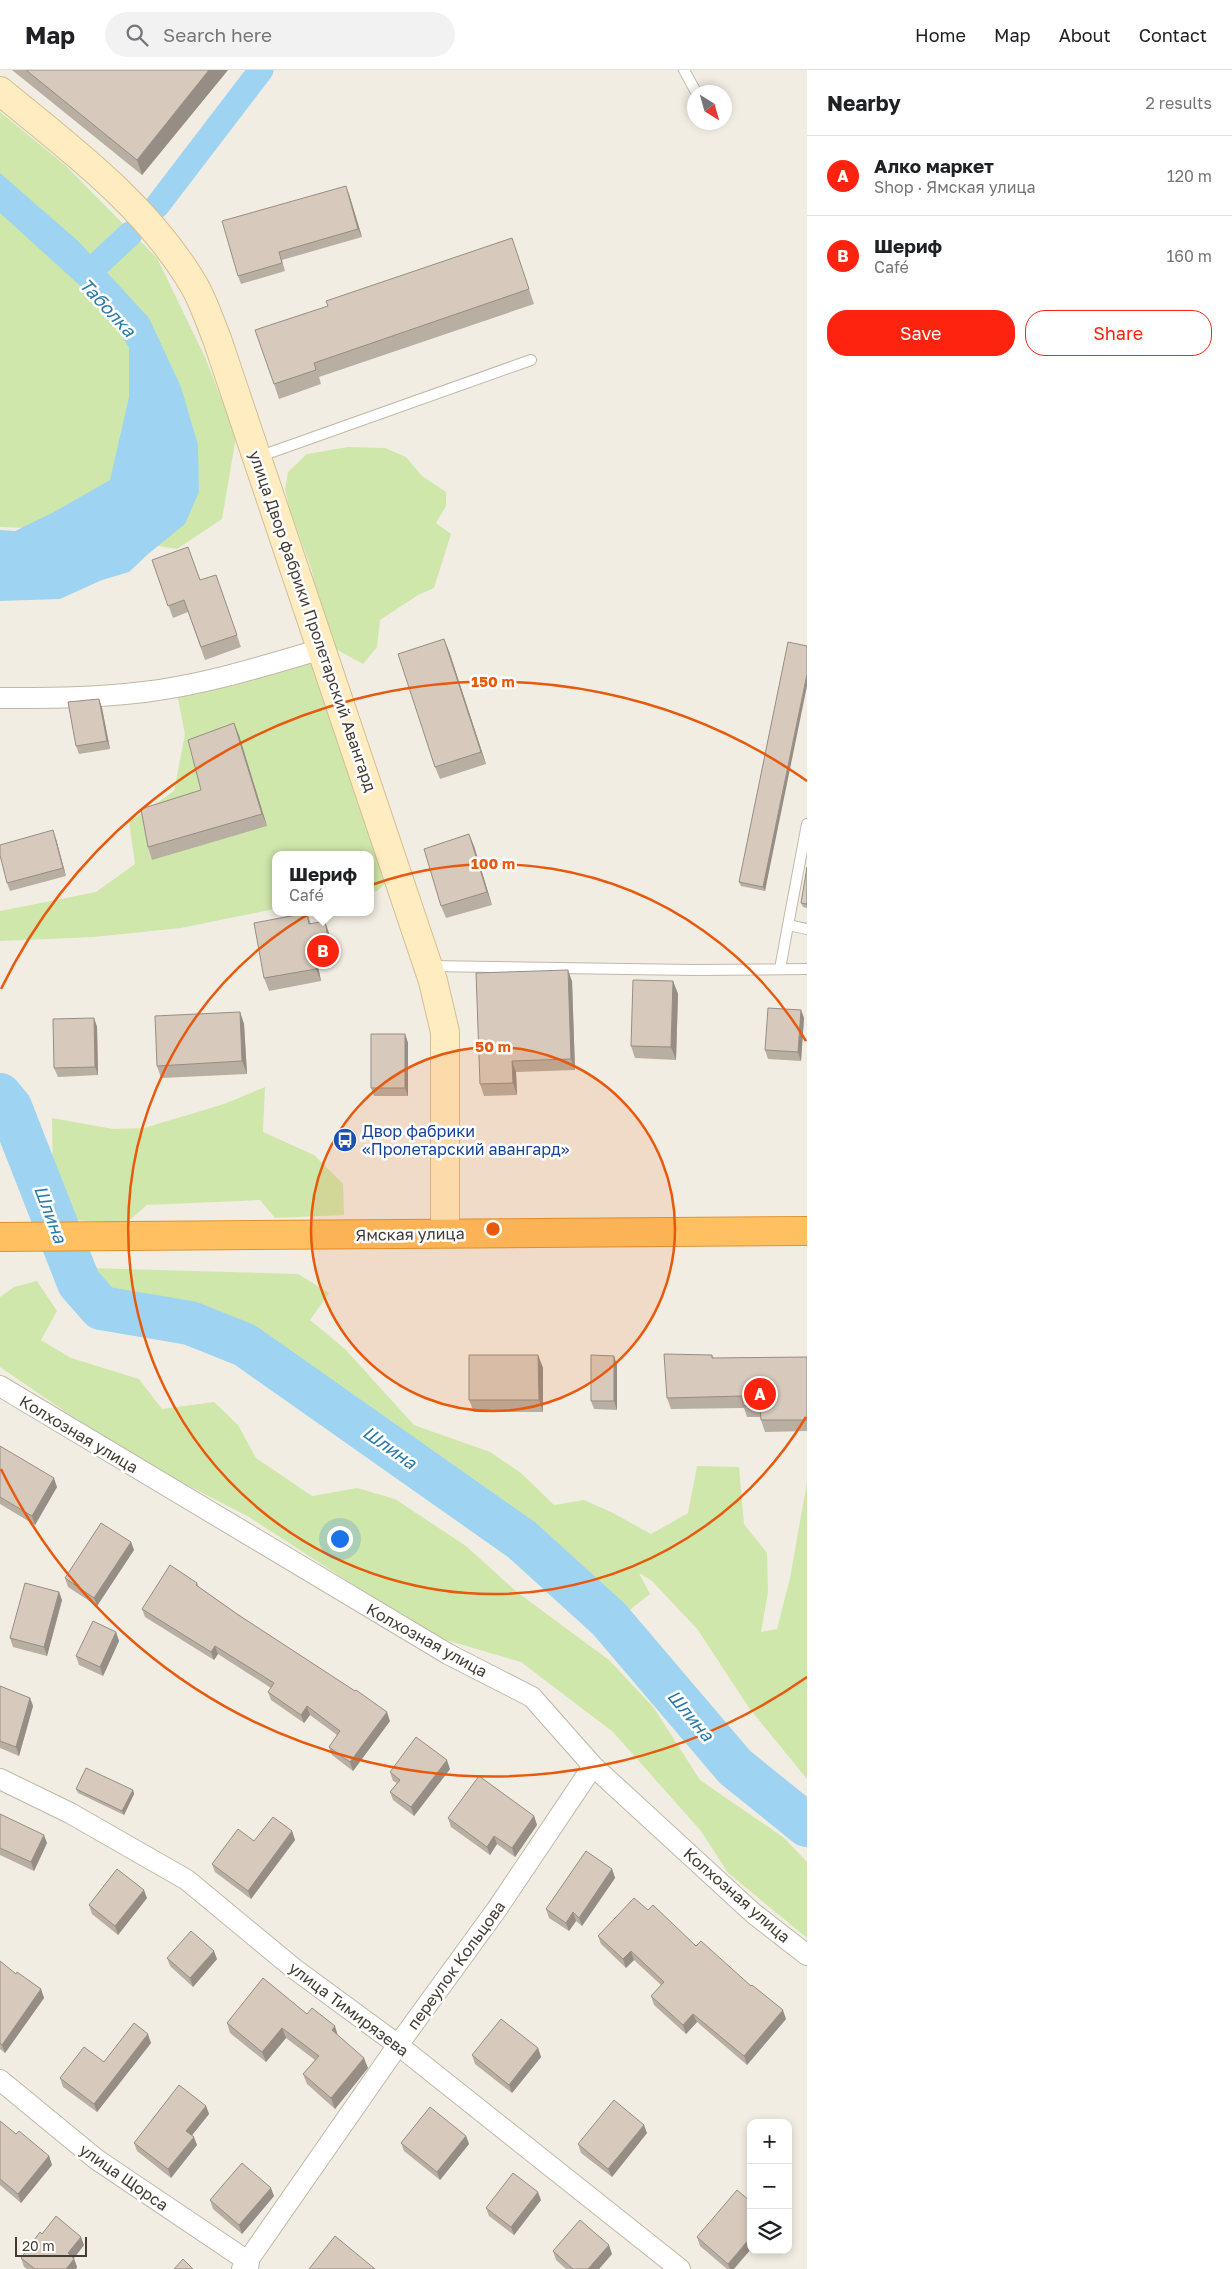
<!DOCTYPE html>
<html lang="en">
<head>
<meta charset="utf-8">
<style>
	body { margin:0; font-family:"Golos Text",sans-serif; background:#f2f2f2; color:#202124 }
	.controls { position:absolute; right:15px; bottom:15px; display:grid; overflow:hidden; border-radius:10px; box-shadow:0 2px 8px #0003 }
	.controls button { width:45px; height:45px; display:grid; place-items:center; padding:0; border:0; border-bottom:1px solid #e0e0e0; background:#fff; color:#202124; font:25px sans-serif }
	.compass { position:absolute; left:687px; top:15px; width:45px; height:45px; border-radius:50%; background:#fff; box-shadow:0 2px 8px #0003; rotate:143deg }
	.scale { position:absolute; left:15px; bottom:12px; width:72px; box-sizing:border-box; padding-left:5px; border:2px solid #443c33; border-top:0; font-size:14px; line-height:18px; white-space:nowrap; color:#443c33; -webkit-text-stroke:4px #fff; paint-order:stroke }
	.you { position:absolute; left:339px; top:1468px; width:18px; height:18px; margin:-12px; border:4px solid #fff; border-radius:50%; background:#1a73e8; box-shadow:0 0 0 8px #1a73e833 }
	.badge { display:grid; place-items:center; width:32px; height:32px; border-radius:50%; background:#fd230f; color:#fff; font-size:16px; font-weight:700 }
	.pin { position:absolute; translate:-50% -50%; border:2px solid #fff; box-shadow:0 1px 5px #0006 }
	.popup { position:absolute; left:272px; top:781px; width:102px; height:65px; box-sizing:border-box; display:grid; place-content:center; border-radius:10px; background:#fff; filter:drop-shadow(0 1px 4px #0005); font-size:16px; white-space:nowrap; color:#757577 }
	.popup b { font-size:19px; color:#202124 }
	.popup::after { content:''; position:absolute; left:50%; top:100%; margin-left:-10px; border:10px solid transparent; border-top-color:#fff }
	.list { margin:0; padding:0; list-style:none }
	h2 { display:flex; justify-content:space-between; align-items:center; height:65px; margin:0; padding:0 20px; font-size:21px }
	h2 small { font-size:16px; font-weight:400; color:#757577 }
	.list li { display:grid; grid-template-columns:32px 1fr auto; gap:15px; align-items:center; box-sizing:border-box; height:80px; padding:0 20px; border-top:1px solid #e0e0e0 }
	.list b { display:block; font-size:19px; white-space:nowrap }
	.list p { margin:0; font-size:16px; white-space:nowrap; color:#757577 }
	.list em { font-size:16px; font-style:normal; color:#757577 }
	.actions { display:flex; gap:10px; padding:15px 20px }
	.actions a { flex:1; padding:11px 0; border:1px solid #fd230f; border-radius:20px; text-align:center; font-size:18px; color:#fd230f }
	.actions .main { background:#fd230f; color:#fff }
	.icon { flex:none; width:28px; height:28px; fill:none; stroke:currentColor; stroke-width:2; stroke-linecap:round; stroke-linejoin:round }
	.map { position:relative; flex:none; width:807px; height:2199px; overflow:hidden }
	header { display:flex; align-items:center; gap:30px; box-sizing:border-box; height:70px; padding:0 25px; background:#fff; border-bottom:1px solid #e0e0e0 }
	header strong { font-size:24px }
	nav { display:flex; gap:28px; margin-inline-start:auto; font-size:18px }
	.search { width:350px; height:45px; background:#f2f2f2; display:flex; align-items:center; gap:12px; box-sizing:border-box; padding:0 18px; border-radius:28px; color:#757577; font-size:19px }
	main { display:flex }
	aside { flex:1; background:#fff }
	.map>svg:first-child { display:block }
	.green { fill:#d0e7ab }
	.water { fill:#9ed4f1 }
	.lines { fill:none; stroke-linecap:round; stroke-linejoin:round }
	.canal { stroke:#9ed4f1; stroke-width:25 }
	.river { stroke:#9ed4f1; stroke-width:44 }
	.lane-casing { stroke:#c0b7a9; stroke-width:12 }
	.street-casing { stroke:#c0b7a9; stroke-width:22 }
	.secondary-casing { stroke:#d3be92; stroke-width:30 }
	.highway-casing { stroke:#df9330; stroke-width:30 }
	.lane { stroke:#fff; stroke-width:10 }
	.street { stroke:#fff; stroke-width:20 }
	.secondary { stroke:#ffecc0; stroke-width:28 }
	.highway { stroke:#ffc061; stroke-width:28 }
	.wall { fill:#b9aea2 }
	.shaded-wall { fill:#968d84 }
	.building { fill:#d7cabc; stroke:#968d84 }
	.ring { fill:none; stroke:#e8590c; stroke-width:2.5 }
	.labels { text-anchor:middle; dominant-baseline:central; stroke-width:5; stroke-linejoin:round; paint-order:stroke }
	.street-label { font-size:16px; fill:#443c33; stroke:#fff }
	.transit-label { font-size:16px; fill:#164399; stroke:#fff; text-anchor:start }
	.water-label { font-size:18px; font-style:italic; fill:#2b7ba9; stroke:#fff }
	.centre { fill:#e8590c; stroke:#fff; stroke-width:2.5 }
	.ring-label { font-size:15px; text-anchor:middle; font-weight:bold; fill:#e8590c; stroke:#fff; stroke-width:5; stroke-linejoin:round; paint-order:stroke }
</style>
</head>
<body>
<header>
<strong>Map</strong>
<div class="search"><svg class="icon" aria-label="search" viewBox="0 0 24 24"><circle cx="10" cy="10" r="6"/><path d="M15 15l6 6"/></svg>Search here</div>
<nav><a>Home</a><a>Map</a><a>About</a><a>Contact</a></nav>
</header>
<main>
<div class="map">
<svg width="807" height="2199" viewBox="0 0 807 2199">
	<rect width="100%" height="100%" fill="#f2ede3"/>
	<path class="green" d="M0 42 65 95 157 188 205 287 236 367 222 449 177 479 53 459 0 457Z
		M348 377 385 378 406 387 422 406 446 422V436L436 453 451 464 434 518 418 525 380 550 377 577 363 594 334 578 320 545 312 501 290 440 285 419 288 402 307 384Z
		M310 591 386 813 377 821 371 822 370 785H276L275 839 181 858 94 867 0 871V841L96 822 135 794 129 752 174 721 185 664 177 624Z
		M265 1017 263 1062 314 1085 343 1114 344 1145 275 1148 260 1130 147 1135 126 1153 70 1150 61 1136 53 1115 52 1048 113 1059 144 1058 224 1034Z
		M90 1198 298 1204 329 1223 310 1250 345 1279 414 1355 490 1382 521 1403 554 1435 584 1430 613 1443 651 1464 688 1443 697 1396 739 1397 744 1454 767 1483 768 1522 761 1562 777 1559 790 1508 807 1412V1709L749 1638 698 1560 652 1511 639 1503 650 1524 627 1542 558 1483 478 1422 405 1375 268 1275 221 1246 147 1234 106 1231Z
		M37 1211 57 1241 41 1270 71 1288 139 1309 162 1339 214 1332 238 1355 256 1388 312 1426 357 1418 395 1429 466 1476 517 1522 609 1590 654 1638 700 1710 783 1767 807 1792V1868L728 1803 701 1761 613 1662 521 1592 432 1566 249 1447 162 1402 70 1345 0 1297V1227L14 1217Z"/>
	<path class="water" d="M0 103 78 171 149 248 181 317 198 375 199 422 185 454 147 485 129 502 102 510 60 529 0 531V460L15 461 54 442 110 410 129 327V278L109 242 0 143Z"/>
	<g class="lines">
		<path class="canal" d="M157 136 261 0
			M99 193 130 164"/>
		<path class="river" d="M0 1025 10 1037 79 1213 101 1238 190 1253 245 1275 522 1470 609 1549 735 1697 807 1755"/>
		<g class="lane-casing">
			<path id="lane" d="M684 0 696 22
				M258 387 531 290
				M807 754 788 855 807 859
				M430 896 694 900 807 899
				M780 899 788 855"/>
		</g>
		<g class="street-casing">
			<path id="street" d="M0 628C48 628 97 628 144 622 204 615 264 596 322 579
				M0 1316 448 1584 532 1627 593 1696 753 1843 807 1885
				M0 1709 70 1743 187 1810 292 1897 398 1975 680 2199
				M0 2010 96 2089 249 2192 248 2199
				M242 2199 398 1975 497 1839 593 1696"/>
		</g>
		<g class="secondary-casing">
			<path id="secondary" d="M0 21C71 79 148 136 195 217 204 233 210 252 217 269L433 911 445 962V1163"/>
		</g>
		<g class="highway-casing">
			<path id="highway" d="M0 1167 807 1161"/>
		</g>
		<use href="#lane" class="lane"/>
		<use href="#street" class="street"/>
		<use href="#secondary" class="secondary"/>
		<use href="#highway" class="highway"/>
	</g>
	<path class="wall" d="M12 0H228L142 105Z
		M349 124 362 167 282 190 285 201 241 214 238 206Z
		M512 168 534 234 319 307 321 314 279 329 274 314 328 236Z
		M152 490 200 510 216 505 241 577 205 590 188 542 173 548Z
		M807 576 765 821 741 816 739 812Z
		M449 581 486 694 440 709 435 697Z
		M99 629 102 638 110 679 79 684 76 676Z
		M234 653 267 756 152 790 148 777 201 720Z
		M56 769 66 806 10 821 7 813Z
		M474 776 492 835 446 848 441 836Z
		M807 797V838L803 837 801 833Z
		M307 843 311 854 329 863 334 893 318 896 321 911 269 921 264 908Z
		M572 911 575 1000 516 1002 517 1025 484 1026 480 1014Z
		M673 911 678 924 676 990 635 988 631 976Z
		M801 940 804 948 801 991 768 989 765 980Z
		M240 942 244 954 247 1004 161 1008 157 996Z
		M94 948 97 957 98 1005 58 1007 54 998Z
		M405 964 408 973V1026H374L371 1018Z
		M538 1285 543 1298V1342H474L469 1330Z
		M712 1285 714 1288 807 1287V1361L765 1362 761 1350V1347H747L744 1338 671 1339 667 1328Z
		M617 1295V1340L594 1339 591 1331Z
		M0 1376 57 1417 35 1455 0 1434Z
		M131 1472 134 1480 97 1536 68 1517 65 1508Z
		M197 1513 199 1517 390 1651 353 1701 332 1685 329 1677 337 1665 310 1645 304 1653 271 1630 268 1622 271 1618 218 1584 214 1590 145 1547 142 1539Z
		M59 1522 62 1530 47 1586 13 1577 10 1568Z
		M116 1562 119 1571 103 1606 79 1595 76 1586Z
		M0 1616 30 1628 33 1636 19 1686 0 1678Z
		M450 1699 414 1746 393 1730 390 1722 397 1713 393 1711 390 1702Z
		M76 1719 133 1720 134 1724 124 1745 78 1723Z
		M0 1744 47 1773 34 1801 0 1785Z
		M534 1746 537 1755 515 1787 497 1774 490 1785 451 1757 448 1748Z
		M292 1761 295 1770 251 1829 215 1802 212 1794 254 1771Z
		M612 1799 615 1808 582 1856 576 1851 569 1861 549 1848 546 1839Z
		M147 1828 118 1865 92 1844 89 1835Z
		M648 1840 696 1876 786 1949 747 1995 697 1952 686 1964 654 1935 651 1926 661 1915 634 1890 626 1898 601 1874 598 1866Z
		M167 1888 217 1889 193 1917 170 1896Z
		M0 1891 16 1904 41 1919 44 1928 5 1983 0 1979Z
		M307 1944 338 1966 368 1998 335 2039 307 2014 303 2004 315 1990 286 1968 266 1992 230 1963 227 1953Z
		M151 1973 97 2042 63 2017 60 2008Z
		M538 1978 541 1987 512 2023 475 1994 472 1985Z
		M206 2036 209 2044 192 2065 197 2075 171 2108 137 2081 134 2073Z
		M0 2051 16 2064 49 2086 52 2095 21 2133 0 2115Z
		M647 2063 612 2107 581 2083 578 2074Z
		M466 2066 469 2074 440 2110 404 2081 401 2073Z
		M274 2126 242 2164 213 2139 210 2130Z
		M541 2130 514 2165 489 2146 486 2138Z
		M42 2164 84 2175 74 2188 77 2197 76 2199H27L24 2197 21 2188Z
		M697 2167 734 2199H727L700 2176Z
		M553 2181 612 2184 599 2199H566L556 2190Z"/>
	<path class="shaded-wall" d="M209 0H228L142 105 137 90Z
		M346 116 349 124 362 167 358 159Z
		M444 569 449 581 486 694 481 682Z
		M807 604V616L765 821 763 817Z
		M99 629 102 638 110 679 107 671Z
		M234 653 239 665 267 756 262 744Z
		M53 760 56 769 66 806 63 798Z
		M469 764 474 776 492 835 487 822Z
		M325 851 329 863 334 893 330 880Z
		M314 883 318 896 321 911 316 899Z
		M568 900 572 911 575 1000 571 989Z
		M673 911 678 924 676 990 671 977Z
		M801 940 804 948 801 991 798 982Z
		M240 942 244 954 247 1004 242 991Z
		M94 948 97 957 98 1005 95 997Z
		M405 964 408 973V1026L405 1018Z
		M512 991 516 1002 517 1025 513 1013Z
		M538 1285 543 1298V1342L539 1330Z
		M614 1286 617 1295V1340L614 1331Z
		M54 1408 57 1417 35 1455 32 1446Z
		M131 1472 134 1480 97 1536 94 1528Z
		M59 1522 62 1530 47 1586 44 1577Z
		M116 1562 119 1571 103 1606 100 1597Z
		M215 1576 218 1584 214 1590 211 1582Z
		M30 1628 33 1636 19 1686 16 1677Z
		M307 1636 310 1645 304 1653 301 1645Z
		M387 1642 390 1651 353 1701 350 1692Z
		M447 1690 450 1699 414 1746 411 1737Z
		M133 1720 134 1724 124 1745 122 1741Z
		M534 1746 537 1755 515 1787 512 1778Z
		M292 1761 295 1770 251 1829 248 1821Z
		M44 1765 47 1773 34 1801 31 1792Z
		M494 1766 497 1774 490 1785 487 1777Z
		M612 1799 615 1808 582 1856 579 1848Z
		M144 1820 147 1828 118 1865 115 1856Z
		M573 1842 576 1851 569 1861 566 1853Z
		M214 1881 217 1889 193 1917 190 1908Z
		M631 1881 634 1890 626 1898 623 1889Z
		M41 1919 44 1928 5 1983 2 1975Z
		M783 1940 786 1949 747 1995 744 1986Z
		M693 1944 697 1952 686 1964 683 1955Z
		M335 1956 338 1966 332 1960Z
		M282 1958 286 1968 266 1992 262 1982Z
		M148 1964 151 1973 97 2042 94 2034Z
		M538 1978 541 1987 512 2023 509 2015Z
		M364 1988 368 1998 335 2039 331 2028Z
		M206 2036 209 2044 189 2069 186 2061Z
		M644 2055 647 2063 612 2107 608 2099Z
		M466 2066 469 2074 440 2110 437 2102Z
		M194 2067 197 2075 171 2108 168 2099Z
		M49 2086 52 2095 21 2133 18 2124Z
		M271 2118 274 2126 242 2164 239 2155Z
		M538 2122 541 2130 514 2165 511 2157Z
		M81 2167 84 2175 71 2192 68 2183Z
		M751 2167V2179L734 2199H730L728 2194Z
		M609 2175 612 2184 599 2199H588Z
		M74 2189 77 2197 76 2199H66Z"/>
	<path class="building" d="M26 0H209L137 90Z
		M346 116 358 159 279 182 282 193 238 206 222 151Z
		M512 168 529 219 314 293 316 300 274 314 255 260 328 236 326 231Z
		M188 477 200 510 216 505 237 565 201 577 184 530 168 536 152 490Z
		M444 569 481 682 435 697 398 584Z
		M788 572 807 576V604L763 817 739 812Z
		M99 629 107 671 76 676 68 632Z
		M234 653 262 744 148 777 141 739 201 720 188 670Z
		M53 760 63 798 7 813 0 785V775Z
		M469 764 487 822 441 836 424 779Z
		M807 797V834L801 833Z
		M307 843 309 854 325 851 330 880 314 883 316 899 264 908 254 853Z
		M568 900 571 989 512 991 513 1013 480 1014 476 903Z
		M633 910 673 911 671 977 631 976Z
		M768 938 801 940 798 982 765 980Z
		M240 942 242 991 157 996 155 946Z
		M94 948 95 997 54 998 53 949Z
		M371 964H405V1018H371Z
		M664 1284 712 1285V1288L807 1287V1350H761L760 1335 743 1336V1326L667 1328Z
		M469 1285H538L539 1330H469Z
		M591 1285 614 1286V1331H591Z
		M0 1376 54 1408 32 1446 0 1427Z
		M101 1453 131 1472 94 1528 65 1508Z
		M170 1495 197 1513 196 1515 237 1544 355 1621 356 1620 387 1642 350 1692 329 1677 340 1661 307 1636 301 1645 268 1622 274 1613 215 1576 211 1582 142 1539Z
		M25 1513 59 1522 44 1577 10 1568Z
		M93 1551 116 1562 100 1597 76 1586Z
		M0 1616 30 1628 16 1677 0 1671Z
		M416 1667 447 1690 411 1737 390 1722 400 1710 390 1702Z
		M86 1698 133 1720 122 1741 76 1719Z
		M479 1706 534 1746 512 1778 494 1766 487 1777 448 1748Z
		M0 1744 44 1765 31 1792 0 1778Z
		M273 1747 292 1761 248 1821 212 1794 238 1759 254 1771Z
		M586 1781 612 1799 579 1848 573 1842 566 1853 546 1839Z
		M117 1799 144 1820 115 1856 89 1835Z
		M634 1828 648 1840 653 1835 696 1876 701 1871 751 1916 752 1915 783 1940 744 1986 693 1944 683 1955 651 1926 664 1912 631 1881 623 1889 598 1866Z
		M191 1861 214 1881 190 1908 167 1888Z
		M0 1891 16 1904 17 1902 41 1919 2 1975 0 1973Z
		M263 1908 307 1944 312 1938 335 1956 332 1960 364 1988 331 2028 303 2004 319 1986 282 1958 262 1982 227 1953Z
		M501 1949 538 1978 509 2015 472 1985Z
		M134 1953 148 1964 94 2034 60 2008 84 1977 104 1992Z
		M179 2015 206 2036 186 2061 194 2067 168 2099 134 2073Z
		M614 2030 644 2055 608 2099 578 2074Z
		M430 2037 466 2066 437 2102 401 2073Z
		M0 2051 16 2064 19 2061 49 2086 18 2124 0 2109Z
		M242 2093 271 2118 239 2155 210 2130Z
		M513 2103 538 2122 511 2157 486 2138Z
		M737 2120 751 2132V2167L728 2194 697 2167Z
		M56 2146 81 2167 68 2183 74 2189 66 2199H35L21 2188 40 2162 42 2164Z
		M580 2150 609 2175 588 2199H573L553 2181Z
		M335 2166 375 2199H309Z
		M183 2189 193 2199H174Z"/>
	<circle cx="493" cy="1159" r="182" fill="#e8590c" fill-opacity=".12"/>
	<g class="ring">
		<circle cx="493" cy="1159" r="182"/>
		<path d="M806 1347A365 365 0 1 1 806 971"/>
		<path d="M807 1607A547 547 0 0 1 1 1399M1 919A547 547 0 0 1 807 711"/>
	</g>
	<defs>
		<g id="bus-disc" transform="scale(1.25)"><circle r="9.5" fill="#1a4fb4" stroke="#fff"/><path d="M-5-6H5V4H4V6H2V4H-2V6H-4V4H-5ZM-3.5-4V0h7V-4ZM-3.5 1.2v1.5H-2V1.2ZM2 1.2v1.5H3.5V1.2Z" fill="#fff"/></g>
	</defs>
	<g fill-rule="evenodd">
		<use href="#bus-disc" x="345" y="1070"/>
	</g>
	<g class="labels">
		<g class="street-label">
			<text transform="translate(313 551) rotate(71)">улица Двор фабрики Пролетарский Авангард</text>
			<text transform="translate(410 1164) rotate(-1)">Ямская улица</text>
			<text transform="translate(79 1364) rotate(31)">Колхозная улица</text>
			<text transform="translate(427 1570) rotate(29)">Колхозная улица</text>
			<text transform="translate(737 1825) rotate(41)">Колхозная улица</text>
			<text transform="translate(456 1895) rotate(-54)">переулок Кольцова</text>
			<text transform="translate(349 1939) rotate(37)">улица Тимирязева</text>
			<text transform="translate(124 2107) rotate(35)">улица Щорса</text>
		</g>
		<g class="transit-label">
			<text x="362" y="1061">Двор фабрики<tspan x="362" dy="18">«Пролетарский авангард»</tspan></text>
		</g>
		<g class="water-label">
			<text transform="translate(108 237) rotate(47)">Таболка</text>
			<text transform="translate(51 1144) rotate(69)">Шлина</text>
			<text transform="translate(390 1377) rotate(35)">Шлина</text>
			<text transform="translate(691 1645) rotate(50)">Шлина</text>
		</g>
	</g>
	<circle cx="493" cy="1159" r="8" class="centre"/>
	<g class="ring-label">
		<text x="493" y="617">150 m</text>
		<text x="493" y="799">100 m</text>
		<text x="493" y="982">50 m</text>
	</g>
</svg>
<div class="controls">
<button>+</button>
<button>−</button>
<button><svg class="icon" aria-label="layers" viewBox="0 0 24 24"><path d="M12 4l9 5-9 5-9-5zM3 14l9 5 9-5"/></svg></button>
</div>
<svg class="compass" viewBox="-18 -18 36 36"><path d="M0-13l5 13h-10z" fill="#e53935"/><path d="M0 13l5-13h-10z" fill="#757577"/></svg>
<div class="scale">20 m</div>
<div class="you"></div>
<div class="pin badge" style="left:760px;top:1324px">A</div>
<div class="pin badge" style="left:323px;top:881px">B</div>
<div class="popup"><b>Шериф</b>Café</div>
</div>
<aside>
<h2>Nearby<small>2 results</small></h2>
<ul class="list">
<li><span class="badge">A</span><div><b>Алко маркет</b><p>Shop · Ямская улица</p></div><em>120 m</em></li>
<li><span class="badge">B</span><div><b>Шериф</b><p>Café</p></div><em>160 m</em></li>
</ul>
<div class="actions"><a class="main">Save</a><a>Share</a></div>
</aside>
</main>
</body>
</html>
